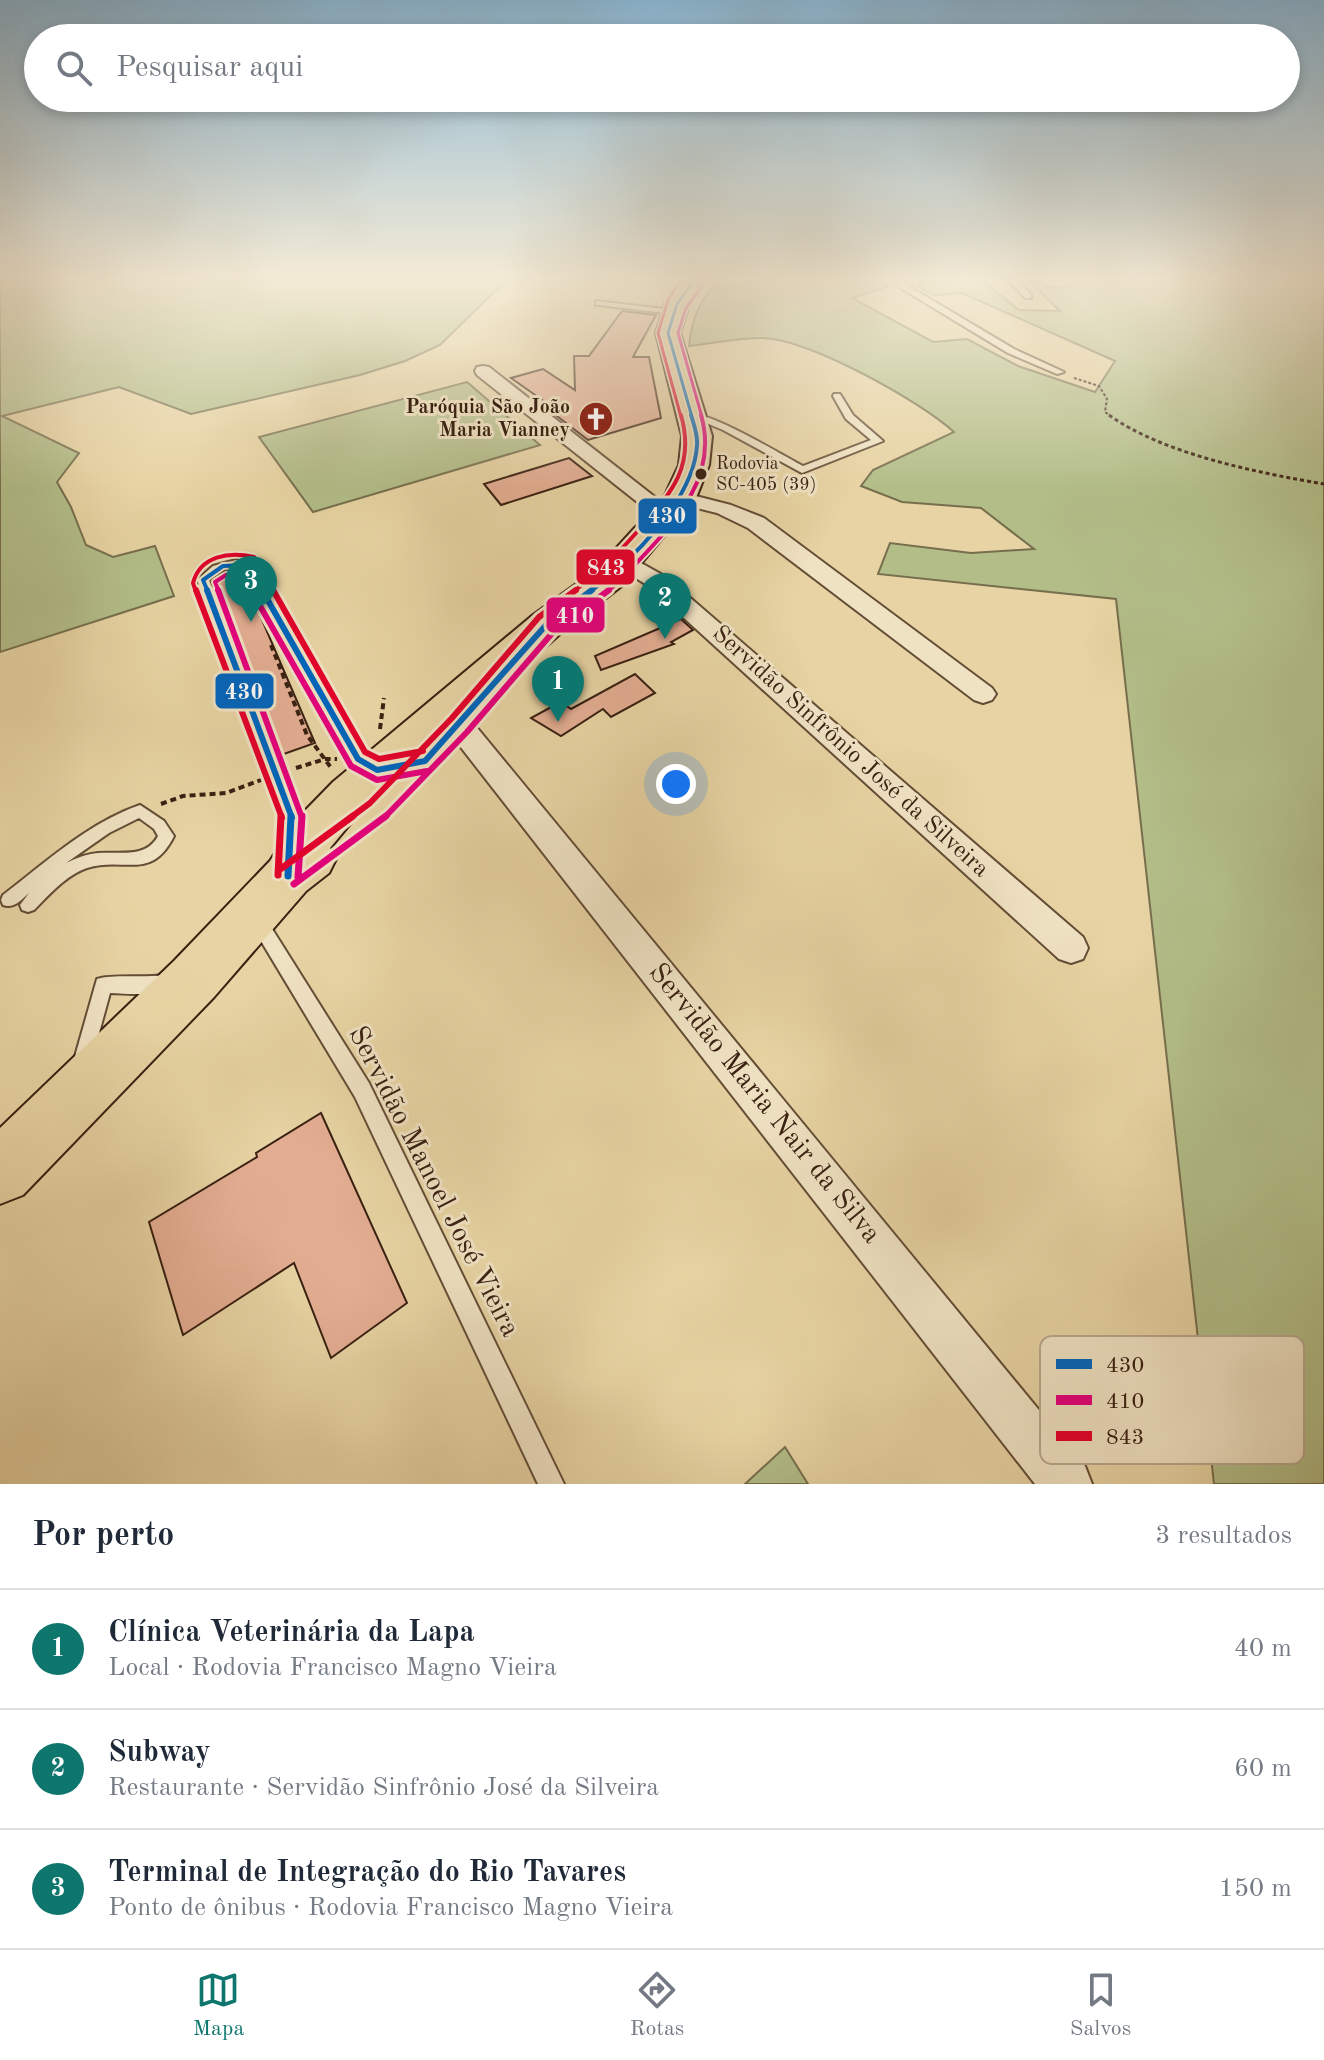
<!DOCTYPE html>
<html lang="pt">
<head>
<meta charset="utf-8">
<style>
	body { margin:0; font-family:"Old Standard TT",serif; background:#f2f2f3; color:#1f2937 }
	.you { position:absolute; left:676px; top:784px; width:28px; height:28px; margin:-20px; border:6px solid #fff; border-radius:50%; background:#1a73e8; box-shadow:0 0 0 12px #1a73e833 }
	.badge { display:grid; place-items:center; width:52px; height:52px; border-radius:50%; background:#0f766e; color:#fff; font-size:26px; font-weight:700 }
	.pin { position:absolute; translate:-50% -66px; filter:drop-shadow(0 2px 4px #0008) }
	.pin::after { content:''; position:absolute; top:42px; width:28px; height:24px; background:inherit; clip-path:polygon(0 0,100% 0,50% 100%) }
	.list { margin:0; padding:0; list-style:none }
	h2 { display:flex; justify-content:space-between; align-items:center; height:104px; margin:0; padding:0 32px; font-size:34px }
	h2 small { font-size:26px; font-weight:400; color:#747a83 }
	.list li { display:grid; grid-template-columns:52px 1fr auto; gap:24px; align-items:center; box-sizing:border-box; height:120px; padding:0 32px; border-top:2px solid #e0e1e3 }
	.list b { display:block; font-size:30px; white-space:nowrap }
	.list p { margin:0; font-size:26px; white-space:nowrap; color:#747a83 }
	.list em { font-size:26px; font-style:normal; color:#747a83 }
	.icon { flex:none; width:44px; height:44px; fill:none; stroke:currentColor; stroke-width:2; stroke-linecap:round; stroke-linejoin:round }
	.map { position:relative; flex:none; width:1324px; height:1484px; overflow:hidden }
	.search { position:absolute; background:#fff; box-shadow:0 4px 12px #0003; left:24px; right:24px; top:24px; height:88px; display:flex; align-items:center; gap:20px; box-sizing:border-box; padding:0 28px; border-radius:44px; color:#747a83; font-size:30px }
	.sheet { height:464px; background:#fff }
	nav { display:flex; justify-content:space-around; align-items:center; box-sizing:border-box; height:112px; border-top:2px solid #e0e1e3; background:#fff; font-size:22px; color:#747a83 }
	nav a { display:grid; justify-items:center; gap:4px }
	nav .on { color:#0f766e }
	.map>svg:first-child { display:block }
	.green { fill:#b2bd88; stroke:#766e4d; stroke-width:2 }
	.building { fill:#e3ad92; stroke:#392012; stroke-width:2 }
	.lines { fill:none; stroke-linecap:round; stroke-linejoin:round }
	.service-casing { stroke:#644d36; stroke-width:4 }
	.minor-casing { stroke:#644d36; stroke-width:4 }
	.primary-casing { stroke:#392012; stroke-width:4 }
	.path-far2 { stroke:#392012; stroke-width:2; stroke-dasharray:3 2; stroke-linecap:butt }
	.path-far1 { stroke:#392012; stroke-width:3; stroke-dasharray:4 3; stroke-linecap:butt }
	.path { stroke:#392012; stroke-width:4; stroke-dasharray:6 4; stroke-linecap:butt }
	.service { fill:#efe2c3; fill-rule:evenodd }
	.minor { fill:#efe2c3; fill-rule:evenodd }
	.primary { fill:#e7d3a3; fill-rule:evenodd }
	.bus-1-far3-casing { stroke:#efe2c3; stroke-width:6 }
	.bus-1-far2-casing { stroke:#efe2c3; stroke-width:8 }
	.bus-1-far1-casing { stroke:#efe2c3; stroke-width:12 }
	.bus-1-casing { stroke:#efe2c3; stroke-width:13 }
	.bus-2-far3-casing { stroke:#efe2c3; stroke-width:6 }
	.bus-2-far2-casing { stroke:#efe2c3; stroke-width:8 }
	.bus-2-far1-casing { stroke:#efe2c3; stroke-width:12 }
	.bus-2-casing { stroke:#efe2c3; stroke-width:13 }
	.bus-3-far3-casing { stroke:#efe2c3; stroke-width:6 }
	.bus-3-far2-casing { stroke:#efe2c3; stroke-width:8 }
	.bus-3-far1-casing { stroke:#efe2c3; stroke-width:12 }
	.bus-3-casing { stroke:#efe2c3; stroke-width:13 }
	.bus-1-far3 { stroke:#0065bd; stroke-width:3 }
	.bus-1-far2 { stroke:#0065bd; stroke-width:4 }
	.bus-1-far1 { stroke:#0065bd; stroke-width:6 }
	.bus-1 { stroke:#0065bd; stroke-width:7 }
	.bus-2-far3 { stroke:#e5007d; stroke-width:3 }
	.bus-2-far2 { stroke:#e5007d; stroke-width:4 }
	.bus-2-far1 { stroke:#e5007d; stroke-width:6 }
	.bus-2 { stroke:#e5007d; stroke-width:7 }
	.bus-3-far3 { stroke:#e4002b; stroke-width:3 }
	.bus-3-far2 { stroke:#e4002b; stroke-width:4 }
	.bus-3-far1 { stroke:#e4002b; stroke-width:6 }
	.bus-3 { stroke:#e4002b; stroke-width:7 }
	.bus-dot { fill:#392012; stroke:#efe2c3; stroke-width:3 }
	.labels { text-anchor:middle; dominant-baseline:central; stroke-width:6; stroke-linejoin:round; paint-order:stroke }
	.far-bus-label { font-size:18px; fill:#392012; stroke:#efe2c3; text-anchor:start }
	.far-poi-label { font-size:20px; font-weight:bold; fill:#392012; stroke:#efe2c3; text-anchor:end }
	.street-label { font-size:24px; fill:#392012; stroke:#efe2c3 }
	.near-street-label { font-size:28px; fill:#392012; stroke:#efe2c3 }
	.key { fill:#efe2c3; stroke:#b8a88e; stroke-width:2 }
	.key-label { font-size:22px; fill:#392012 }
	.line-badge { stroke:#efe2c3; stroke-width:3 }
	.badge-label { font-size:22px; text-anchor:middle; font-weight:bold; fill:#fff }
</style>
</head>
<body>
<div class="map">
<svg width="1324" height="1484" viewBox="0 0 1324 1484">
	<rect width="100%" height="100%" fill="#e7d3a3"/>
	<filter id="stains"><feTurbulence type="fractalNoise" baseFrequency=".0025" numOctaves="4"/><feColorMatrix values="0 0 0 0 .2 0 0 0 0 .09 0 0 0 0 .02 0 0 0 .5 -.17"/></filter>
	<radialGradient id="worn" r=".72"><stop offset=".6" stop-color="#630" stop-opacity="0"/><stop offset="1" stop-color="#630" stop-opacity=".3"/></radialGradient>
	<path class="green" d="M0 280H513L494 292 440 345 405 361 360 375 191 414 119 387 2 416 79 453 57 482 71 507 86 545 113 557 155 546 174 596 0 652Z
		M719 280H882L887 287 852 298 933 342 967 339 1018 366 1095 392 1115 361 962 293 934 295 918 286 921 280H982L1019 310 1060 311 1028 280H1038L1048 287 1073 286 1070 280H1324V1484H1214L1116 599 878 574 890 543 971 553 1034 549 981 508 902 502 861 486 873 470 954 432C920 401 809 339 762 338 738 338 713 343 689 346 692 319 699 300 719 280Z
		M467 382 540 445 313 512 259 437Z
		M785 1447 808 1484H745Z"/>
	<path class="building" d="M622 311 656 315 633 357H649L661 418 588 440 553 413 555 409 511 378 543 369 575 390 574 356H589Z
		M569 458 592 476 501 505 484 484Z
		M230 571H241L315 743 281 755 213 581Z
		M681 619 693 630 671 642 674 644 601 670 595 656Z
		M635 674 655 693 611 717 603 709 561 736 531 718 553 706 556 708 564 704 571 709Z
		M321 1113 407 1303 331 1358 294 1263 183 1335 149 1222 257 1157 256 1153Z"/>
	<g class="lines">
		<g class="service-casing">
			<path id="service" d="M898 280H905V284L1014 349 1064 372 1057 374 1008 353 899 287Z
				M1008 280H1016L1031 294V298H1025Z
				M596 301 673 310 677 312 673 314 599 305H596Z
				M834 394H840L853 415 883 441 802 473 723 430 687 415C704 407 783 456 803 466L871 440 846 419 833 396Z
				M236 560 252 563 363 755 379 764 381 768 379 772 374 773 353 763 244 568C229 566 219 570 209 580L285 774 300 818 295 847 290 849 285 847 282 843 284 818 271 774 197 580 213 566Z
				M425 756 430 757 432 761 430 765 398 771 393 770 391 766 393 762Z
				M140 805 164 821 174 836C151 882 124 856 87 868 66 875 49 895 34 910L28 912 22 910 20 905 29 893C21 900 14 909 3 905L1 900 3 895C46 862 88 823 140 805ZM139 818 154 829 158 836C146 859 119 851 98 853 87 854 76 858 66 863L109 833Z
				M258 914 264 916 369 1083 564 1484H538L355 1097 252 926 250 921 252 916Z
				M164 975 170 977 173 983 170 989C151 996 130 994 110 993L90 1066 83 1069 76 1066 74 1060 97 979C111 974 145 978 164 975Z"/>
		</g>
		<g class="minor-casing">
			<path id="minor" d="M483 366 489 367 674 512 678 516 674 520H660L477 375 475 371 477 367Z
				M680 492 731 505 764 518 992 688 996 694 992 700 983 703 974 700 748 528 717 513 673 502 670 498 673 494Z
				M625 554 666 577 1083 937 1088 948 1083 959 1071 963 1059 959 650 587 617 566 614 561 617 556Z
				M459 715 469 718 1085 1466 1092 1484H1035L449 732 445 725 449 718Z"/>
		</g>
		<g class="primary-casing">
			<path id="primary" d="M682 280H705L689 304 680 333 712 436 709 465 696 498 623 585 561 633 365 806 330 848 336 859 329 873 306 891 214 997 23 1195 0 1204V1128L174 961 270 861 296 820 333 782 533 615 597 569 665 495 679 465 682 436 656 333 665 304Z"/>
		</g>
		<path class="path-far2" d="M1074 378 1099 386 1107 399 1105 412 1112 417"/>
		<path class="path-far1" d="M1109 415C1163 454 1259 473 1324 484"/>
		<path class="path" d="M271 645 307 735 332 769
			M380 729 384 698
			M296 768 325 759H337
			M161 804 183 796 226 793 261 780"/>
		<use href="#service" class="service"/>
		<use href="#minor" class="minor"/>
		<use href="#primary" class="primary"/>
		<g class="bus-1-far3-casing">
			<path id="bus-1-far3" d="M692 417 668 333 677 304 694 280"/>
		</g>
		<g class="bus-1-far2-casing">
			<path id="bus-1-far2" d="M208 592 203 580 223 566 248 565 263 592
				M590 592C631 561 694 500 697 445 698 435 694 425 691 415"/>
		</g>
		<g class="bus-1-far1-casing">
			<path id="bus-1-far1" d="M207 590 292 818
				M262 590 358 759 377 770 425 761 547 624 592 590"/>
		</g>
		<g class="bus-1-casing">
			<path id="bus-1" d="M288 876 291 816"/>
		</g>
		<g class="bus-2-far3-casing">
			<path id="bus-2-far3" d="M702 417 678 333 686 308 702 286"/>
		</g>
		<g class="bus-2-far2-casing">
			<path id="bus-2-far2" d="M219 592 215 582 226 575 242 574 252 592
				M606 592 617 584C660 536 722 486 701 415"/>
		</g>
		<g class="bus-2-far1-casing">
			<path id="bus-2-far1" d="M218 590 302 818
				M251 590 351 766 377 780 427 771
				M384 818 467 732 554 631 609 590"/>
		</g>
		<g class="bus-2-casing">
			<path id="bus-2" d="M298 877 302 816
				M294 884 386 816"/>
		</g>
		<g class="bus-3-far3-casing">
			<path id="bus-3-far3" d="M681 280 668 300 658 333 681 417"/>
		</g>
		<g class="bus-3-far2-casing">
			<path id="bus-3-far2" d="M196 592 193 583C200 556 229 551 254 557L274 592
				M573 592C598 574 617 555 637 532 670 494 696 468 681 415"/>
		</g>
		<g class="bus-3-far1-casing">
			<path id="bus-3-far1" d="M196 590 282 818
				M273 590 365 752 379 759 423 751
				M350 818 370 803 452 718 539 617 576 590"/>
		</g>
		<g class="bus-3-casing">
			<path id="bus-3" d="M282 868 353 816
				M278 875 281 816"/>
		</g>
		<use href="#bus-1-far3" class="bus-1-far3"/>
		<use href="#bus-1-far2" class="bus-1-far2"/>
		<use href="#bus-1-far1" class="bus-1-far1"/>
		<use href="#bus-1" class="bus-1"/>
		<use href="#bus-2-far3" class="bus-2-far3"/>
		<use href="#bus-2-far2" class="bus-2-far2"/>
		<use href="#bus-2-far1" class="bus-2-far1"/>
		<use href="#bus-2" class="bus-2"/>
		<use href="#bus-3-far3" class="bus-3-far3"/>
		<use href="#bus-3-far2" class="bus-3-far2"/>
		<use href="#bus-3-far1" class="bus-3-far1"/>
		<use href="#bus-3" class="bus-3"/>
	</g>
	<linearGradient id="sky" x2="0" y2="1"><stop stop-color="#89b5d2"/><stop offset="0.57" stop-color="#f4ebd6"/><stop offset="1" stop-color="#f4ebd6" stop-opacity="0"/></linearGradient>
	<rect width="1324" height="488" fill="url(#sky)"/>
	<defs>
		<g id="church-disc" transform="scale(1.8)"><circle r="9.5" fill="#8f2418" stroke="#efe2c3"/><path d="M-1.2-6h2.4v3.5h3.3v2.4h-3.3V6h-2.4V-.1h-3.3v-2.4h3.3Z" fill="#fff"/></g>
	</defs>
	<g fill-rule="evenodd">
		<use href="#church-disc" x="596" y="419"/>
	</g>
	<circle class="bus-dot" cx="701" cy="474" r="7"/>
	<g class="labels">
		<g class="far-bus-label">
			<text x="716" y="464">Rodovia<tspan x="716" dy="21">SC-405 (39)</tspan></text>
		</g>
		<g class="far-poi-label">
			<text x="570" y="408">Paróquia São João<tspan x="570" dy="23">Maria Vianney</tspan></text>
		</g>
		<g class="street-label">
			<text transform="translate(850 752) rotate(42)">Servidão Sinfrônio José da Silveira</text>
		</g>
		<g class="near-street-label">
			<text transform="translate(764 1104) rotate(51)">Servidão Maria Nair da Silva</text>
			<text transform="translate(433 1182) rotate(63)">Servidão Manoel José Vieira</text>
		</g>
	</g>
	<rect x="1040" y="1336" width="264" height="128" rx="12" class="key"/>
	<rect x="1056" y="1359" width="36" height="10" fill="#0065bd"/>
	<rect x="1056" y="1395" width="36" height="10" fill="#e5007d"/>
	<rect x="1056" y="1431" width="36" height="10" fill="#e4002b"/>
	<g class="key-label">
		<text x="1106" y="1372">430</text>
		<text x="1106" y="1408">410</text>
		<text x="1106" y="1444">843</text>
	</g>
	<g class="line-badge">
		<rect x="637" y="497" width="61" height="38" rx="8" fill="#0065bd"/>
		<rect x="575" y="548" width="61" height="38" rx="8" fill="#e4002b"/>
		<rect x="545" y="596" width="61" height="38" rx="8" fill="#e5007d"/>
		<rect x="214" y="672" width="61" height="38" rx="8" fill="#0065bd"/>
	</g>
	<g class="badge-label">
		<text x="667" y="523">430</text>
		<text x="606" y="575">843</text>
		<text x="575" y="623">410</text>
		<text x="244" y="699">430</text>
	</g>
	<rect width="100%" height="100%" filter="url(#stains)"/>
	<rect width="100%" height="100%" fill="url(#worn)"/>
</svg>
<div class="you"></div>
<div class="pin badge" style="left:558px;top:722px">1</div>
<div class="pin badge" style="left:665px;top:639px">2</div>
<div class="pin badge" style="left:251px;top:622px">3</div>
<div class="search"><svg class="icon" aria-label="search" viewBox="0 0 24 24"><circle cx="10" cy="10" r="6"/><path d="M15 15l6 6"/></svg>Pesquisar aqui</div>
</div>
<section class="sheet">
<h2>Por perto<small>3 resultados</small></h2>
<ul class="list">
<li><span class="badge">1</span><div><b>Clínica Veterinária da Lapa</b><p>Local · Rodovia Francisco Magno Vieira</p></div><em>40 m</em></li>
<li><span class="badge">2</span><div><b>Subway</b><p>Restaurante · Servidão Sinfrônio José da Silveira</p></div><em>60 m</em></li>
<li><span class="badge">3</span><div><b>Terminal de Integração do Rio Tavares</b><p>Ponto de ônibus · Rodovia Francisco Magno Vieira</p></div><em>150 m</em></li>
</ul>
</section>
<nav>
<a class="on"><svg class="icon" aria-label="map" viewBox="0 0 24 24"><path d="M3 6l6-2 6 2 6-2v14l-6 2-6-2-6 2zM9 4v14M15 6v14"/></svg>Mapa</a>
<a><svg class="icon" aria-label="directions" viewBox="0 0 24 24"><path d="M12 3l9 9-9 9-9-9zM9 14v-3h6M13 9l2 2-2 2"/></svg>Rotas</a>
<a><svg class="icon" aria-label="saved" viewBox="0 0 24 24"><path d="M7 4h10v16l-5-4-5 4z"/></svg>Salvos</a>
</nav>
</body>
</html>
